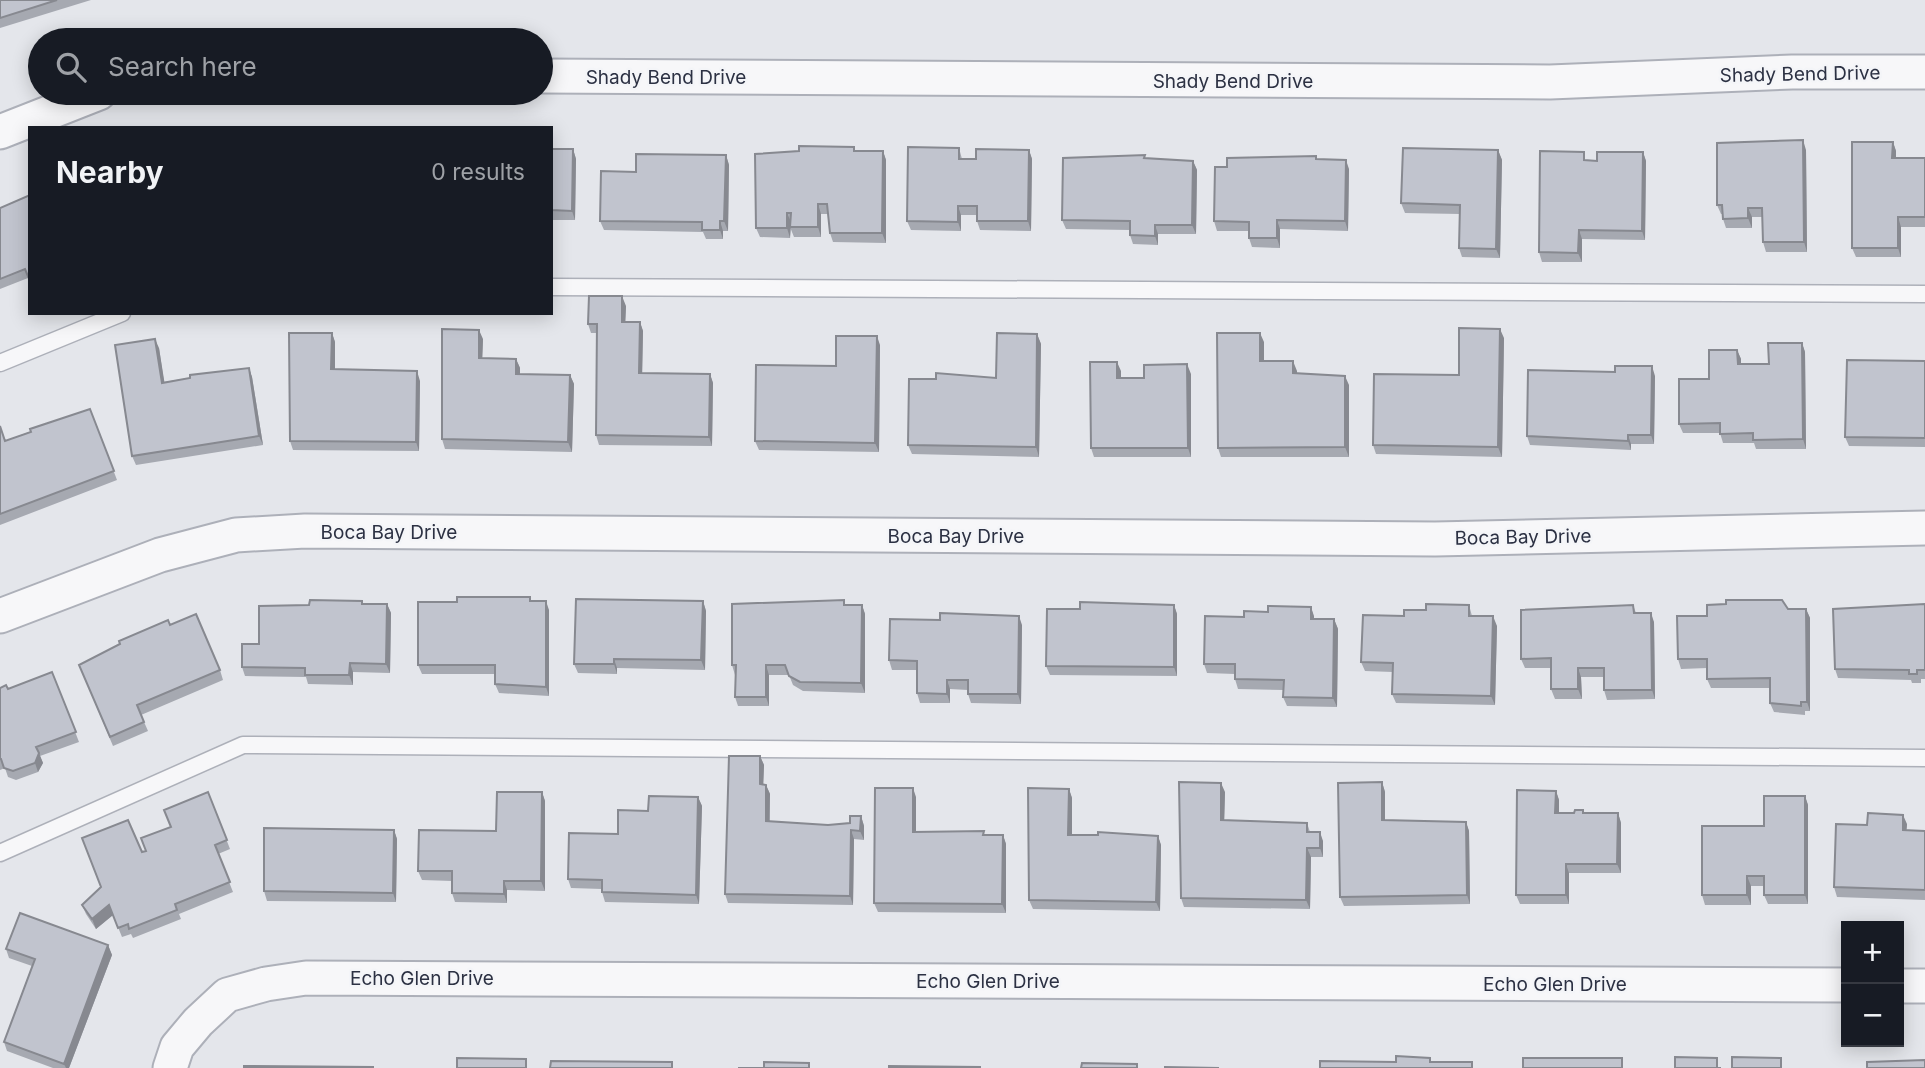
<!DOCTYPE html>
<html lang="en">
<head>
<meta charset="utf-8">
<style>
	body { margin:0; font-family:Inter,sans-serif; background:#20242c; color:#f1f3f6 }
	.controls { position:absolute; right:21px; bottom:21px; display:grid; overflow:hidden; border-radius:0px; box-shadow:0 4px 18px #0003 }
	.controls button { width:63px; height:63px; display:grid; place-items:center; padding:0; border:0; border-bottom:2px solid #363941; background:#171b24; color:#f1f3f6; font:35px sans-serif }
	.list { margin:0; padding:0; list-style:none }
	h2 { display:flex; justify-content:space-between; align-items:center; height:91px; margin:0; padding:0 28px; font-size:30px }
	h2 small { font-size:23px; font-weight:400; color:#9ea1a6 }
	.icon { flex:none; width:38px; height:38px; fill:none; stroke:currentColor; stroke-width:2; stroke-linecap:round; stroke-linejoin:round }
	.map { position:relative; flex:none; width:1925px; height:1068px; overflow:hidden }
	.search { position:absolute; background:#171b24; box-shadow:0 4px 18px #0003; left:28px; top:28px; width:525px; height:77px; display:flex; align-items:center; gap:18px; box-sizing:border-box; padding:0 24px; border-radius:38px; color:#9ea1a6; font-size:26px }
	.panel { position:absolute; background:#171b24; box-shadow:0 4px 18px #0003; left:28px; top:126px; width:525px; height:189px; border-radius:0px }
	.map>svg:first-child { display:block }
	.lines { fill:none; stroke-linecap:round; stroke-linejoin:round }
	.lane-casing { stroke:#adb0b9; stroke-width:19 }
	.street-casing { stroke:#adb0b9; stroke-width:37 }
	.lane { stroke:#f7f7f9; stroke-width:16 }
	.street { stroke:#f7f7f9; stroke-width:33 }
	.wall { fill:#a6a9b1 }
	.shaded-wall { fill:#878990 }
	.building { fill:#c1c4ce; stroke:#878990; stroke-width:2 }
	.labels { text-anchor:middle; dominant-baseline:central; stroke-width:5; stroke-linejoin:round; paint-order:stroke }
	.street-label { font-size:19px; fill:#2c3143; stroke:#f4f5f8 }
</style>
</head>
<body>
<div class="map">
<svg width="1925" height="1068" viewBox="0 0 1925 1068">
	<rect width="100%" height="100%" fill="#e4e6eb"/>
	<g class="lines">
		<g class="lane-casing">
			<path id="lane" d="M551 287 1925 294
				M0 363 122 313
				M0 853 243 745 1925 758"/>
		</g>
		<g class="street-casing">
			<path id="street" d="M541 76 1550 82 1792 72H1925
				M0 132 99 93
				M0 616 160 555 236 535 305 531 1435 539 1925 528
				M1899 986H1925
				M170 1068 177 1047 198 1022 227 995 266 984 306 978 1846 985"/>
		</g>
		<use href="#lane" class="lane"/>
		<use href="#street" class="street"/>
	</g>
	<path class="wall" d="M0 0H91L0 28Z
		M1893 142 1896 151V158H1925V227H1901V257H1856L1852 248Z
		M959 148 962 159H976L1029 150 1032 159 1031 231 980 230 977 221V215H961V231L911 230 907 221Z
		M551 149H573L576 159 575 220H551Z
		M1498 150 1502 160 1500 258 1462 257 1459 248 1460 214 1405 213 1401 203Z
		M1806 150 1807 252H1766L1763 242 1762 217H1752V228H1726L1723 219V214H1721L1717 205Z
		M855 151H883L886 160V243L833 242 830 233 828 214H821V237H794L790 227 791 222 790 238 760 237 756 228Z
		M1643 152 1646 161 1645 240 1582 239V262H1542L1539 252 1587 160 1597 161Z
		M726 155 729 165 728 231H723V239H706L703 232 604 230 600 221 636 172Z
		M1146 158 1193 161 1197 170 1196 234H1158V245L1133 244 1130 235V230L1066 229 1062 220Z
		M1317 159 1349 169 1348 231 1280 229V248L1252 247 1249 238V231H1217L1214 221 1227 167Z
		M30 195V282L28 278 0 289V208Z
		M626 306 625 322H640L643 331 642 373 710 374 713 383 712 446 599 445 596 435 597 333H591L588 324Z
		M332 333 335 342V369L420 381 419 451 293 450 290 441Z
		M1037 334 1041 344 1039 457 912 454 908 445 936 379 996 378Z
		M1504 338 1502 457 1376 454 1373 445Z
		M483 339 482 358 516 359 520 368V374L570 375 574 384 572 452 445 449 442 439Z
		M1264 342V361L1297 371V373L1349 385V457H1221L1218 448Z
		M1802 343 1805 352 1806 449H1756L1754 443H1723L1720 433H1683L1679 424 1709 379 1737 350 1741 359V364H1769Z
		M880 345 879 452 759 450 755 441 836 366Z
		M159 348 164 382 249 368 252 377 263 445 136 465 132 456Z
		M1925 361V447L1849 446 1845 437Z
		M1121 371V378H1144L1191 374V457H1094L1091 448Z
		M1655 376 1654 444H1631V450L1530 445 1527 436Z
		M90 409 117 480 0 525V426L5 441Z
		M844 600 845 605H862L865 614V693L803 691 793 685 789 675H769V706H738L735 697V675L732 665Z
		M362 601 363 604H387L391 613 390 673 353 672V685L308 684 306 677 245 676 242 667 259 644 309 605Z
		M531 601 549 610V696L499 693 495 684V674H422L418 665Z
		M703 601 706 611 705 670 617 668V674L578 673 574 664Z
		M1925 604V679H1921V683H1912L1911 680 1838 678 1835 669Z
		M1174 605 1177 614V676L1050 675 1046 666 1080 609Z
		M1469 605 1472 616 1497 626 1495 705 1396 703 1392 694 1393 672 1365 671 1361 662 1404 616 1426 610Z
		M1633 605 1636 613 1654 622 1655 699 1607 700 1604 690V677H1581L1582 699H1555L1551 689V668H1525L1521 659Z
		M1311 607 1314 619H1334L1338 629 1337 707 1287 706 1283 697 1284 690 1238 689 1235 679V674L1207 673 1204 664 1244 617 1268 612Z
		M1788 609H1806L1810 618V711H1805V715L1774 712 1770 703V688H1711L1707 679V668L1681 669 1678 659 1707 616Z
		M170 625 220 670 223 680 141 715 148 731 113 746 79 665Z
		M1022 625 1021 704 971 703 968 694V690L950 689V703H920L917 693V670H892L889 660Z
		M52 672 79 742 40 756 43 763 38 772 16 780 8 777 5 768 0 770V688L8 689Z
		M760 756 764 765 763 784 766 785 770 794V821L828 825 850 823 861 816 864 826V840L854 839 853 905 728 903 725 894Z
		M1382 782 1385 792V820L1466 822 1469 831 1470 904 1344 906 1340 897Z
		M1069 789 1072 798V835L1158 836 1161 845 1160 911 1033 909 1029 900Z
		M1556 791 1559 800V813H1618L1621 823V873H1569V904H1520L1516 895Z
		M208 792 230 849 218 854 233 892 179 914 181 919 133 938 131 934 122 937 113 915 96 929 86 914 82 905 142 852 146 851Z
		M542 792 545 801V891L507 890V903L455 902 452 893V881L422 880 418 871 496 831Z
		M1225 792 1224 820 1307 823 1310 832 1323 841V857H1311L1310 909 1184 907 1181 898Z
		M1805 796 1808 805V904H1768L1764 895V886H1751V905H1705L1702 895 1764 826Z
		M698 797 702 806 699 904 605 902 602 892V889L571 888 568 879 618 834 648 811Z
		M916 797V832L1003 835 1006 844V913L878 912 874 903Z
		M1907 824 1906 830 1925 831V900L1837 897 1834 887 1867 825Z
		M394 830 397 839 396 902 267 901 264 891Z
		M108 945 112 955 69 1068H53L7 1051 4 1042 32 966 9 958 6 949Z"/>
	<path class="shaded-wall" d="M1803 140 1806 150 1807 252 1804 242Z
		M1893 142 1896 151V167L1892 158Z
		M573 149 576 159 575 220 572 211Z
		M1029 150 1032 159 1031 231 1028 221Z
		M1498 150 1502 160 1500 258 1496 249Z
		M883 151 886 160V243L882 233Z
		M1643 152 1646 161 1645 240 1642 231Z
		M726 155 729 165 728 231 724 221Z
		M1346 160 1349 169 1348 231 1345 221Z
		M1193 161 1197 170 1196 234 1192 225Z
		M818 204 821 214V237L818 227Z
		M958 206 961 215V231L958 222Z
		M1748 208 1752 217V228L1748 218Z
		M787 213 791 222 790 238 787 228Z
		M1898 217 1901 227V257L1898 248Z
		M1277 220 1280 229V248L1277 238Z
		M720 221 723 231V239L720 230Z
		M1155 225 1158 234V245L1155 236Z
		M1579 230 1582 239V262L1578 253Z
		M622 296 626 306 625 331 622 322Z
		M640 322 643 331 642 382 639 373Z
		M1500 329 1504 338 1502 457 1498 447Z
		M479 330 483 339 482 367 479 358Z
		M332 333 335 342V378L331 369Z
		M1260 333 1264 342V371L1260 361Z
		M1037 334 1041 344 1039 457 1036 447Z
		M877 336 880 345 879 452 875 443Z
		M155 339 159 348 166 392 162 383Z
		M1802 343 1805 352 1806 449 1803 439Z
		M1737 350 1741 359V374L1738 364Z
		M516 359 520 368V383L516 374Z
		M1293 361 1297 371V382L1293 373Z
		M1117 362 1121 371V387L1117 378Z
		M1187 364 1191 374V457L1188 448Z
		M1652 366 1655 376 1654 444 1651 435Z
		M249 368 252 377 263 445 259 436Z
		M417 371 420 381 419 451 416 442Z
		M710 374 713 383 712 446 709 437Z
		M570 375 574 384 572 452 568 442Z
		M1345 376 1349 385V457L1345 447Z
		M1628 435 1631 444V450L1628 441Z
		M546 601 549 610V696L546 687Z
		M703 601 706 611 705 670 701 660Z
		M387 604 391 613 390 673 386 664Z
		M862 605 865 614V693L861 683Z
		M1174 605 1177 614V676L1174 667Z
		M1311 607 1314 616V628L1311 619Z
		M1806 609 1810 618V711L1807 702Z
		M1651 613 1654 622 1655 699 1652 690Z
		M1019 616 1022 625 1021 704 1018 694Z
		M1493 616 1497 626 1495 705 1491 696Z
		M1334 619 1338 629 1337 707 1333 698Z
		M614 659 617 668V674L614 664Z
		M350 663 353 672V685L349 675Z
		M766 665 769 675V706L766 697Z
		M1578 668 1581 677 1582 699 1578 689Z
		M947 680 950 689V703L947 694Z
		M39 753 43 763 38 772 35 763Z
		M760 756 764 765 763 793 760 784Z
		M1382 782 1385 792V829L1382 820Z
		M1221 783 1225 792 1224 829 1221 820Z
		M766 785 770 794 769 830 766 821Z
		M913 788 916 797V842L913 832Z
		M1069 789 1072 798V844L1068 835Z
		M1556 791 1559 800V823L1555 813Z
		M542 792 545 801V891L541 881Z
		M1805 796 1808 805V904L1805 895Z
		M698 797 702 806 699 904 696 895Z
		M1618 813 1621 823V873L1617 864Z
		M1903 815 1907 824 1906 839 1903 830Z
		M861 816 864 826V840L860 831Z
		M1466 822 1469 831 1470 904 1467 895Z
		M394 830 397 839 396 902 393 893Z
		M851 830 854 839 853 905 850 896Z
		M1320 832 1323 841V857L1320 848Z
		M1003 835 1006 844V913L1002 904Z
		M1158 836 1161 845 1160 911 1156 902Z
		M1307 848 1311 857 1310 909 1306 900Z
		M1566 864 1569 873V904L1566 895Z
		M1747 876 1751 886V905L1747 895Z
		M504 881 507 890V903L504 894Z
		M109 905 113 915 96 929 92 919Z
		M108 945 112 955 69 1068H66L64 1064Z"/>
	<path class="building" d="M0 0H57L0 18Z
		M1803 140 1804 242H1763L1762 208H1748V218L1723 219 1722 205H1717V143Z
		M1852 142H1893L1892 158H1925V217H1898V248H1852Z
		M799 146 854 147V151H883L882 233H830L827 204H818V227H790L791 213H787V228H756L755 154 799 151Z
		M908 147 959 148V159H976V149L1029 150 1028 221H977V206H958V222L907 221Z
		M1403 148 1498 150 1496 249 1459 248 1460 205 1401 203Z
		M551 149H573L572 211 551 210Z
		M1540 151 1584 152V160L1597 161V152H1643L1642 231 1579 230 1578 253 1539 252Z
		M636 154 726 155 724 221H720V230H702V222L600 221 601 171 636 172Z
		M1145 155 1144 158 1193 161 1192 225H1155V236L1130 235V221L1062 220 1063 158Z
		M1316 156V159L1346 160 1345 221 1277 220V238H1249V222L1214 221 1215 167H1227V158Z
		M30 195V281L25 269 0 279V208Z
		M589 296H622V322H640L639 373 710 374 709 437 596 435 597 324H588Z
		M1459 328 1500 329 1498 447 1373 445 1374 374 1459 375Z
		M442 329 479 330V358L516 359V374L570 375 568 442 442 439Z
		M289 333H332L331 369 417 371 416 442 290 441Z
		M997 333 1037 334 1036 447 908 445 909 379H936V373L996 378Z
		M1217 333H1260V361H1293V373L1345 376V447L1218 448Z
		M836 336H877L875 443 755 441 756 365 836 366Z
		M155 339 162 383 190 378V375L249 368 259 436 132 456 115 345Z
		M1768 343H1802L1803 439 1753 440V433L1720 434V423L1679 424V379H1709V350H1737L1738 364H1769Z
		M1847 360 1925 361V438L1845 437Z
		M1090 362H1117V378H1144V365L1187 364 1188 448H1091Z
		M1615 366H1652L1651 435H1628V441L1527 436 1528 370 1615 372Z
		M90 409 114 471 0 514V426L5 441 31 432 30 429Z
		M457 597H530V601H546V687L495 684V665H418V602H457Z
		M576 599 703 601 701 660 614 659V664H574Z
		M310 600 362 601V604H387L386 664 350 663 349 675H305V668L242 667V644H259V606L309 605Z
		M844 600V605H862L861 683 800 682 789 676 785 665H766V697H735L736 665H732V604Z
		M1726 600H1782L1788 609H1806L1807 702H1801V706L1770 703V678L1707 679V659H1678L1677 616H1707V605L1726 604Z
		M1080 602 1174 605V667L1046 666 1047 609H1080Z
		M1426 604 1469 605V616H1493L1491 696 1392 694 1393 663 1361 662 1363 615 1404 616V610H1426Z
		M1925 604V670H1917V674H1909V670L1835 669 1833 609Z
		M1633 605 1634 613H1651L1652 690H1604V668H1578V689H1551V658L1521 659V610Z
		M1268 606 1311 607V619H1334L1333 698 1283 697 1284 680 1235 679V664H1204L1205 616 1244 617V611L1268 612Z
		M940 613 1019 616 1018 694H968V680H947V694L917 693V661L889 660 890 619 940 620Z
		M196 614 220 670 137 705 144 722 110 737 79 665 120 644 119 641 168 620 170 625Z
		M52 672 76 732 36 747 39 753 35 763 13 771 4 768 1 759H0V688L6 685 8 689Z
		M729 756H760V784L766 785V821L828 825 850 823V816H861L860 831 851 830 850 896 725 894Z
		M1179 782 1221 783V820L1307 823V832H1320V848H1307L1306 900 1181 898Z
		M1382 782V820L1466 822 1467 895 1340 897 1338 783Z
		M875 788H913V832L984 831 983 835H1003L1002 904 874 903Z
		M1028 788 1069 789 1068 835H1098V832L1158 836 1156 902 1029 900Z
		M1517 790 1556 791 1555 813H1574L1575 810H1583V813H1618L1617 864H1566V895H1516Z
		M208 792 227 840 215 845 230 882 175 904 177 910 129 929 128 924 118 928 109 905 92 919 82 905 101 887 82 838 128 820 142 852 146 851 141 838 171 827 164 810Z
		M497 792H542L541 881H504V894L452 893V871H418L419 830 496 831Z
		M649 796 698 797 696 895 602 892V880L568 879 569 833 618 834V810L648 811Z
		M1764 796H1805V895H1764V876H1747V895H1702V826H1764Z
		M1868 813 1903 815V830L1925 831V890L1834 887 1836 824 1867 825Z
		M264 828 394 830 393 893 264 891Z
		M20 913 108 945 64 1064 4 1042 35 959 6 949Z
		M1396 1056 1430 1058V1062H1472V1068H1320V1061L1396 1062Z
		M1675 1057 1717 1058V1068H1721H1675Z
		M1732 1057 1781 1058V1068H1732Z
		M457 1058 526 1059V1068H457Z
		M1523 1058H1622V1068H1523Z
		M1925 1060V1068H1867V1062Z
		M551 1061 672 1062V1068H550Z
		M764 1062 809 1063V1068H738H764Z
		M1082 1063 1137 1064V1068H1081Z
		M244 1066 373 1067V1068H244Z
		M889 1066 981 1067 889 1068Z
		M1165 1067 1219 1068H1165Z"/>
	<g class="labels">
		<g class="street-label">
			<text transform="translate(1800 74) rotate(-1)">Shady Bend Drive</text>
			<text x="666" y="77">Shady Bend Drive</text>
			<text x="1233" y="81">Shady Bend Drive</text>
			<text x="389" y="532">Boca Bay Drive</text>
			<text x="956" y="536">Boca Bay Drive</text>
			<text transform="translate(1523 537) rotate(-1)">Boca Bay Drive</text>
			<text x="422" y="978">Echo Glen Drive</text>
			<text x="988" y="981">Echo Glen Drive</text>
			<text x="1555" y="984">Echo Glen Drive</text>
		</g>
	</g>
</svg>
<div class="controls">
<button>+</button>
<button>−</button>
</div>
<div class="search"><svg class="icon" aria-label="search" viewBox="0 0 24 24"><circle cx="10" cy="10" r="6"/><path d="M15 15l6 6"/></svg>Search here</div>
<section class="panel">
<h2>Nearby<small>0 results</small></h2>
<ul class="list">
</ul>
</section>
</div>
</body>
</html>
